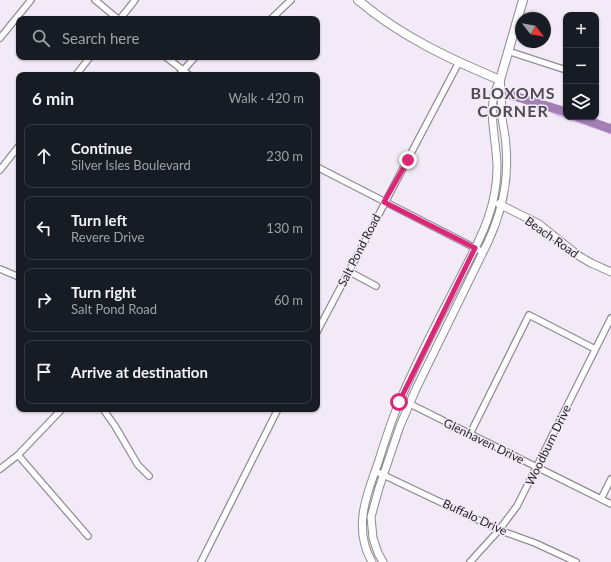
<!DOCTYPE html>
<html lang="en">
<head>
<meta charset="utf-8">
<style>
	body { margin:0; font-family:Lato,sans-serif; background:#242831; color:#f1f3f6 }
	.controls { position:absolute; right:12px; top:12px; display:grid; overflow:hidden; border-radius:8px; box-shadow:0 1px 3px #0004 }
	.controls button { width:36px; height:36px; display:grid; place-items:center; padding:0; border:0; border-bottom:1px solid #363941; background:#171b24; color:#f1f3f6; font:20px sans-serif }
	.compass { position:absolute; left:515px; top:12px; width:36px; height:36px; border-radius:50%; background:#171b24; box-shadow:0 1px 3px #0004; rotate:121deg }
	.stop { position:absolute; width:12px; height:12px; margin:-9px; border:3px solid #db2777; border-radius:50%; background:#fff }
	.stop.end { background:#db2777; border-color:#fff; box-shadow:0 1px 4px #0008 }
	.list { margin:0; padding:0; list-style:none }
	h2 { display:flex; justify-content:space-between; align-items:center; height:52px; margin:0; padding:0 16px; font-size:17px }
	h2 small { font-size:13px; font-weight:400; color:#9ea1a6 }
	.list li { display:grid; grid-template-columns:26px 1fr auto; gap:12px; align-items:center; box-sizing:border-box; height:64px; margin:0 8px 8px; padding:0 8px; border:1px solid #363941; border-radius:8px }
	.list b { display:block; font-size:15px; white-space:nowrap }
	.list p { margin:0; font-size:13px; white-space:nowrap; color:#9ea1a6 }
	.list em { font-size:13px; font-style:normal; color:#9ea1a6 }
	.icon { flex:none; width:22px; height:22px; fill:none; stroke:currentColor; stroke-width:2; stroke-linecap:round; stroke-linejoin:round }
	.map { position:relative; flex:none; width:611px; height:562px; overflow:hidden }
	.search { position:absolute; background:#171b24; box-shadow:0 1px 3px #0004; left:16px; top:16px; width:304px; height:44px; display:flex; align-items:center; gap:10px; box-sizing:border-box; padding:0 14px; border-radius:8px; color:#9ea1a6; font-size:15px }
	.panel { position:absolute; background:#171b24; box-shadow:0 1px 3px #0004; left:16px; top:72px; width:304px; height:340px; border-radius:8px }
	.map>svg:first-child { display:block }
	.green { fill:#dfc0ee }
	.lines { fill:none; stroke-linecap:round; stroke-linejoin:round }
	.river { stroke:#a380b4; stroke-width:9 }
	.minor-casing { stroke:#918a95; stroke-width:8 }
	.tertiary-casing { stroke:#918a95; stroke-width:9 }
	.secondary-casing { stroke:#918a95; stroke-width:10 }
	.minor { stroke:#fff; stroke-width:5.5 }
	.tertiary { stroke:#fff; stroke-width:7 }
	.secondary { stroke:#fff; stroke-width:8 }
	.route { stroke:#db2777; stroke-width:5 }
	.labels { text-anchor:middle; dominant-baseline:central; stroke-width:3; stroke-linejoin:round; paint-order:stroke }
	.street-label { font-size:12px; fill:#221f23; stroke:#f2eaf6 }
	.district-label { font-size:16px; font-weight:bold; letter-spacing:1px; fill:#4f4953; stroke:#f2eaf6 }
</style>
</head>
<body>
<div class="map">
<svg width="611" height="562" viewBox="0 0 611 562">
	<rect width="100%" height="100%" fill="#f2eaf6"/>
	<path class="green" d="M510 92C517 92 522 95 528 97 541 101 554 103 566 108V117H591L608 123H611V135L604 132 557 116 536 105 511 98Z"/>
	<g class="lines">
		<path class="river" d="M508 94 566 112
			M578 117 611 129"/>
		<g class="minor-casing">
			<path id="minor" d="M95 0 118 19
				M120 19 135 0
				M271 19 291 0
				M0 38 31 0
				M508 51 566 70
				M166 57 189 75
				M76 75 90 57
				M179 75 195 57
				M317 167 483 252
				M0 170 19 146
				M0 269 19 277
				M348 271 376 286
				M317 332 459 62
				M400 399 611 504
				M103 409 115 426 138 465 149 476
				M470 434 529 315 595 349
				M18 455 88 536
				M0 469 18 455 62 409
				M375 471 499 530 535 543 576 562
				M601 499 611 479
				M201 562 278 409
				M470 562 499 530 517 506 611 318"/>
		</g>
		<g class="tertiary-casing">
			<path id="tertiary" d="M499 204 539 224 579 256 591 263 611 272
				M372 562C364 548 361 531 363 515 365 496 373 478 379 460 385 441 391 421 399 403 422 347 453 294 479 240 490 217 497 192 497 167 497 143 488 114 495 92 496 88 498 84 500 81
				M383 562 378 553 373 538 371 517 379 488 400 426 416 389 488 242C502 212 509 181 506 147 506 137 503 127 502 117 501 104 502 93 500 80"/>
		</g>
		<g class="secondary-casing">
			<path id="secondary" d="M358 0C400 36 450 59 500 80L523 0"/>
		</g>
		<use href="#minor" class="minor"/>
		<use href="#tertiary" class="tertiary"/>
		<use href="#secondary" class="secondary"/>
	</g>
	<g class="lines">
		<path class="route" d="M399 402 475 248 384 202 408 160"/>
	</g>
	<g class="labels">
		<g class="street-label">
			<text transform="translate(552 237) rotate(35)">Beach Road</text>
			<text transform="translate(359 250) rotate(-63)">Salt Pond Road</text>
			<text transform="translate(484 441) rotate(26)">Glenhaven Drive</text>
			<text transform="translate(548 445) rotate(-64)">Woodburn Drive</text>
			<text transform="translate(475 517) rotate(25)">Buffalo Drive</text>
		</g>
		<g class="district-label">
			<text x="513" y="92">BLOXOMS<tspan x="513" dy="18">CORNER</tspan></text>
		</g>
	</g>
</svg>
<div class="controls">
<button>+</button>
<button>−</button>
<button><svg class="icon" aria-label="layers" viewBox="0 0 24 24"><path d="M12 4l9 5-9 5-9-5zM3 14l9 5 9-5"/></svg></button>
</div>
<svg class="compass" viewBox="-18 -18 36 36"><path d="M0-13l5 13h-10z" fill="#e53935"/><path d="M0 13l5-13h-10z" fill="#9ea1a6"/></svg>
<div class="stop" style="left:399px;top:402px"></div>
<div class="stop end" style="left:408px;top:160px"></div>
<div class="search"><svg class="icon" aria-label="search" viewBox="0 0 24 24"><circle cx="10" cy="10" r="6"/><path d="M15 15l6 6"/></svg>Search here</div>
<section class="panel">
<h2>6 min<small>Walk · 420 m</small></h2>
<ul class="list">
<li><svg class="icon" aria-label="ahead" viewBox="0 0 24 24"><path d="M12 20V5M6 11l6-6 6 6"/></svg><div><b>Continue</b><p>Silver Isles Boulevard</p></div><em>230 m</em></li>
<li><svg class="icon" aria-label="left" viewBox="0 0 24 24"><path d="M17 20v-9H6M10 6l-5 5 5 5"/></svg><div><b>Turn left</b><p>Revere Drive</p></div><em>130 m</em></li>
<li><svg class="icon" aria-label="right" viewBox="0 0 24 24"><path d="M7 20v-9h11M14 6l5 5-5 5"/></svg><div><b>Turn right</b><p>Salt Pond Road</p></div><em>60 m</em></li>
<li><svg class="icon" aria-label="arrive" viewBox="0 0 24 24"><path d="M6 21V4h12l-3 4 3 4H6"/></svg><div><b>Arrive at destination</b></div></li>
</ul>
</section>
</div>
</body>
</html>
